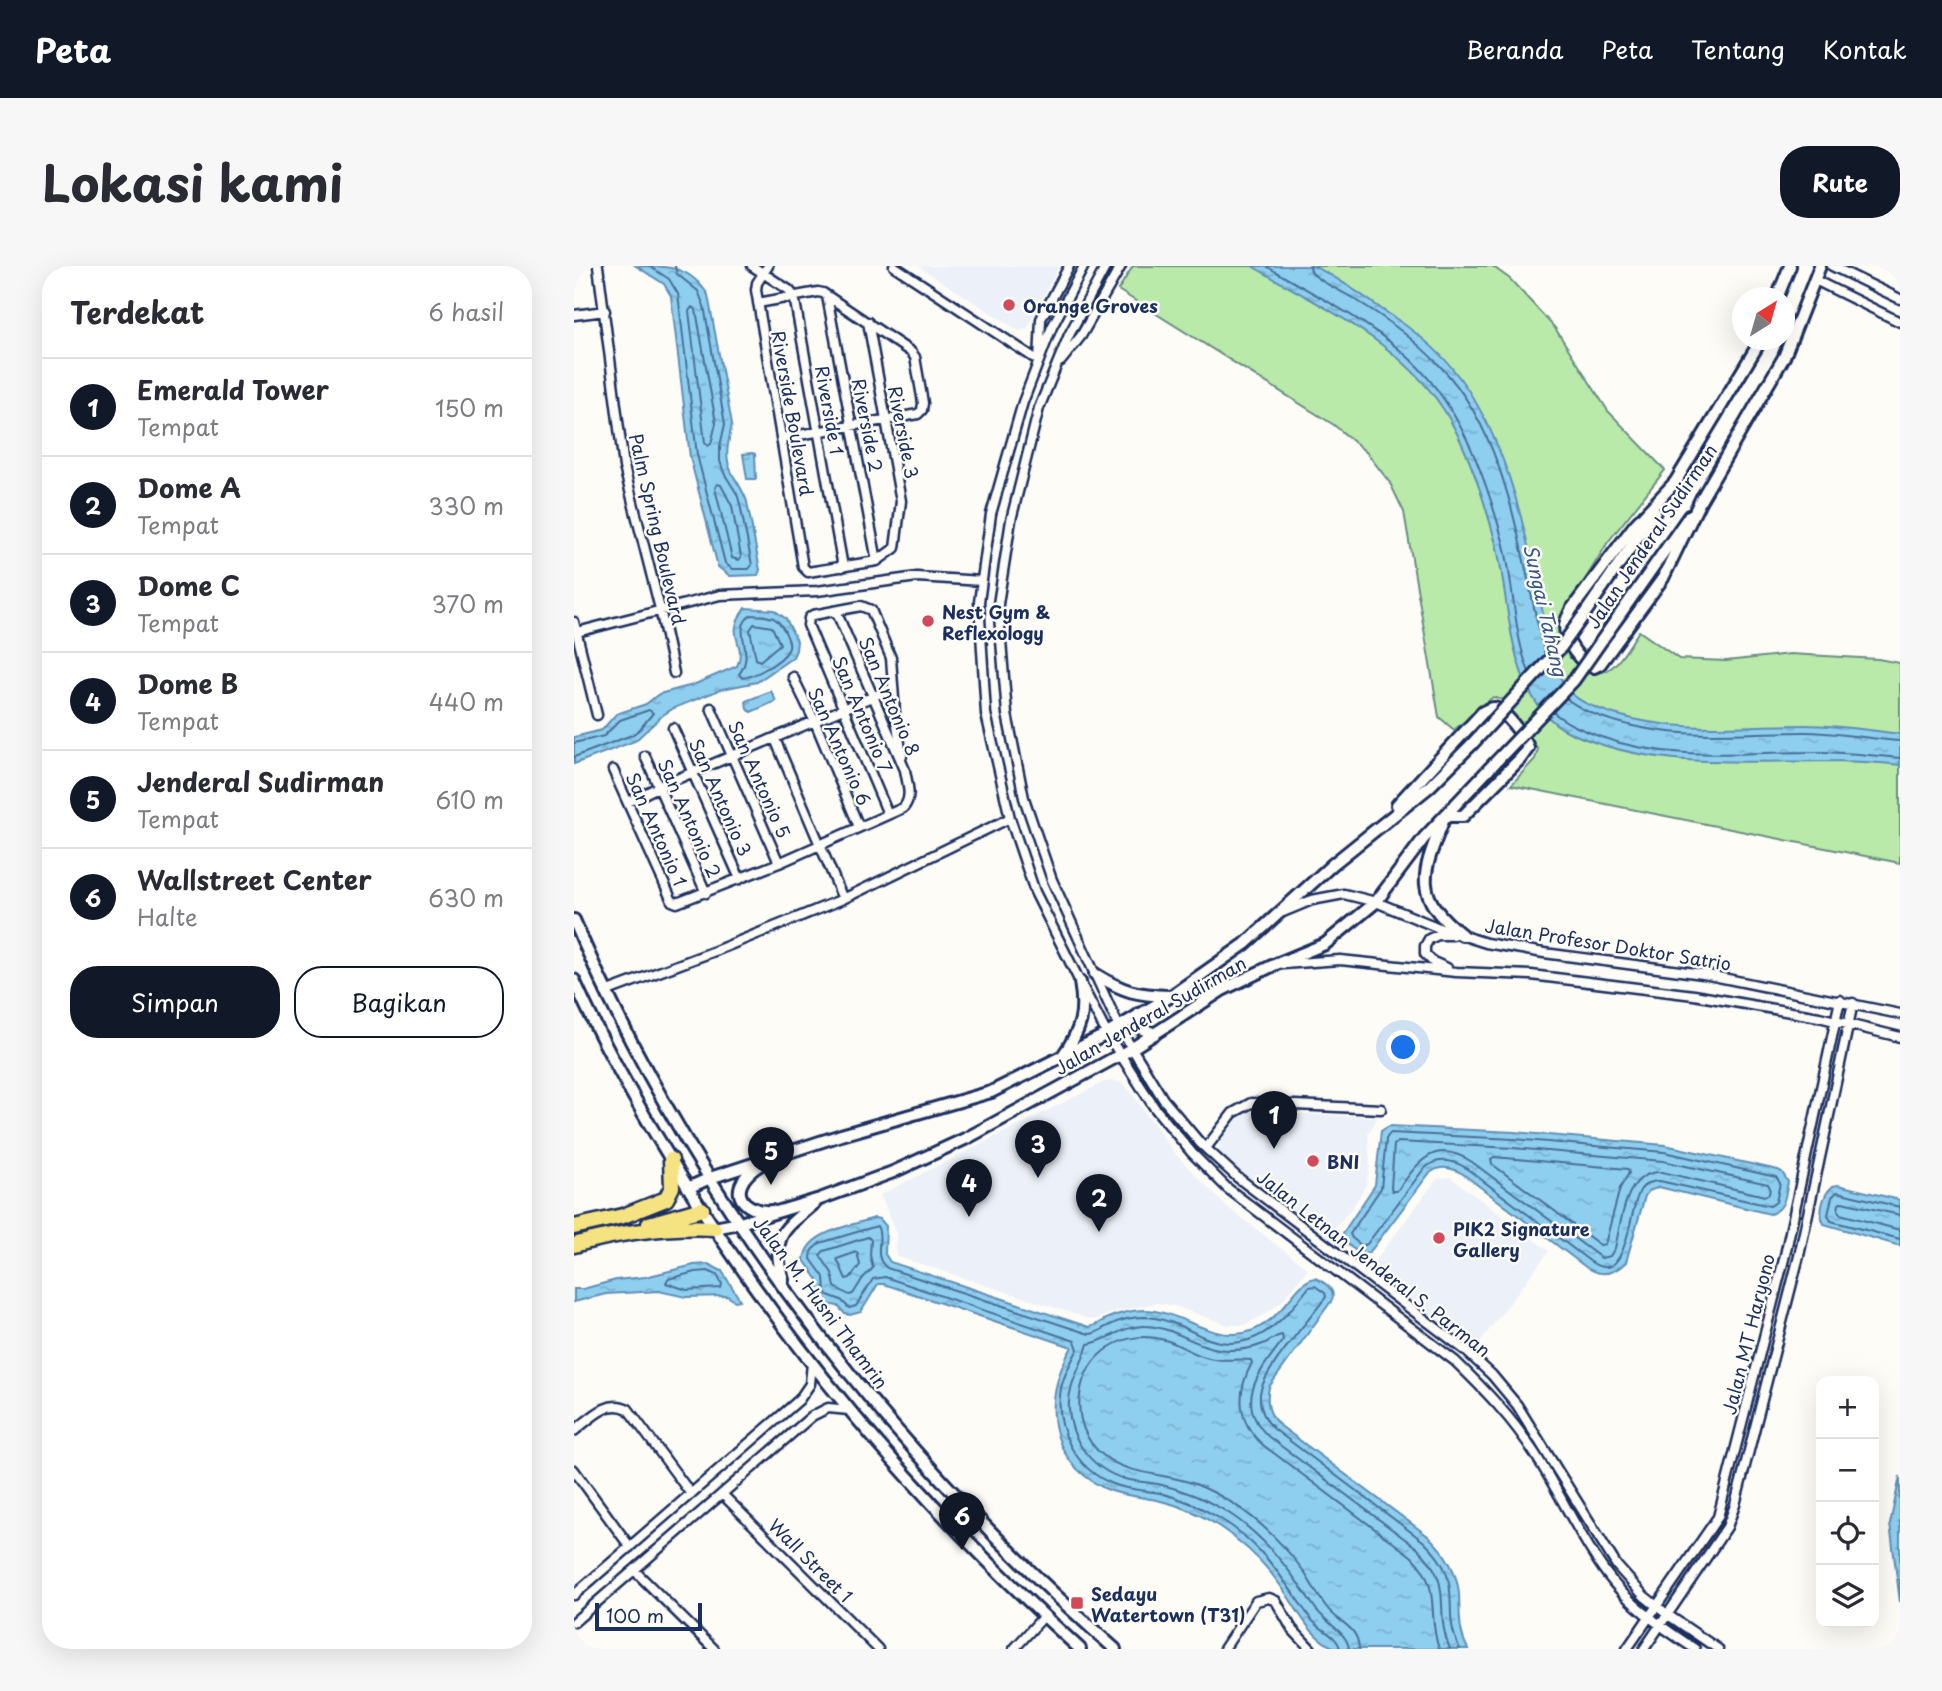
<!DOCTYPE html>
<html lang="id">
<head>
<meta charset="utf-8">
<style>
	body { margin:0; font-family:"Playpen Sans",sans-serif; background:#f7f7f7; color:#2b2b33 }
	.controls { position:absolute; right:21px; bottom:21px; display:grid; overflow:hidden; border-radius:14px; box-shadow:0 7px 28px #0002 }
	.controls button { width:63px; height:63px; display:grid; place-items:center; padding:0; border:0; border-bottom:2px solid #e1e1e2; background:#fff; color:#2b2b33; font:35px sans-serif }
	.compass { position:absolute; left:1158px; top:21px; width:63px; height:63px; border-radius:50%; background:#fff; box-shadow:0 7px 28px #0002; rotate:37deg }
	.scale { position:absolute; left:21px; bottom:18px; width:107px; box-sizing:border-box; padding-left:7px; border:4px solid #1b2f5e; border-top:0; font-size:19px; line-height:24px; white-space:nowrap; color:#1b2f5e; -webkit-text-stroke:5px #fdfcf7; paint-order:stroke }
	.you { position:absolute; left:830px; top:782px; width:24px; height:24px; margin:-18px; border:5px solid #fff; border-radius:50%; background:#1a73e8; box-shadow:0 0 0 10px #1a73e833 }
	.badge { display:grid; place-items:center; width:46px; height:46px; border-radius:50%; background:#111827; color:#fff; font-size:23px; font-weight:700 }
	.pin { position:absolute; translate:-50% -58px; filter:drop-shadow(0 2px 4px #0008) }
	.pin::after { content:''; position:absolute; top:37px; width:24px; height:21px; background:inherit; clip-path:polygon(0 0,100% 0,50% 100%) }
	.list { margin:0; padding:0; list-style:none }
	h2 { display:flex; justify-content:space-between; align-items:center; height:91px; margin:0; padding:0 28px; font-size:30px }
	h2 small { font-size:23px; font-weight:400; color:#7c7c81 }
	.list li { display:grid; grid-template-columns:46px 1fr auto; gap:21px; align-items:center; box-sizing:border-box; height:98px; padding:0 28px; border-top:2px solid #e1e1e2 }
	.list b { display:block; font-size:26px; white-space:nowrap }
	.list p { margin:0; font-size:23px; white-space:nowrap; color:#7c7c81 }
	.list em { font-size:23px; font-style:normal; color:#7c7c81 }
	.actions { display:flex; gap:14px; padding:21px 28px }
	.actions a { flex:1; padding:16px 0; border:2px solid #111827; border-radius:28px; text-align:center; font-size:24px; color:#111827 }
	.actions .main { background:#111827; color:#fff }
	.icon { flex:none; width:38px; height:38px; fill:none; stroke:currentColor; stroke-width:2; stroke-linecap:round; stroke-linejoin:round }
	.map { position:relative; flex:none; width:1326px; height:1383px; overflow:hidden; border-radius:28px }
	header { display:flex; align-items:center; gap:42px; box-sizing:border-box; height:98px; padding:0 35px; background:#111827; color:#fff }
	header strong { font-size:33px }
	nav { display:flex; gap:38px; margin-inline-start:auto; font-size:24px }
	.intro { display:flex; align-items:center; justify-content:space-between; box-sizing:border-box; height:168px; padding:0 42px }
	h1 { margin:0; font-size:49px }
	.button { padding:18px 32px; border-radius:28px; background:#111827; color:#fff; font-size:24px; font-weight:700 }
	main { display:flex; gap:42px; padding:0 42px }
	aside { flex:1; background:#fff; border-radius:28px; box-shadow:0 7px 28px #0002 }
	.map>svg:first-child { display:block }
	.built { fill:#ecf0f8 }
	.park { fill:#b9eaa9; stroke:#6a8c84; stroke-width:2 }
	.water { fill:url(#water-ripples); stroke:#608eb5; stroke-width:2 }
	.lines { fill:none; stroke-linecap:round; stroke-linejoin:round }
	.shore { stroke:#496f98; stroke-width:2 }
	.street-casing { stroke:#1b2f5e; stroke-width:13 }
	.secondary-casing { stroke:#1b2f5e; stroke-width:16 }
	.highway-casing { stroke:#1b2f5e; stroke-width:19 }
	.street { stroke:#fdfcf7; stroke-width:8 }
	.secondary { stroke:#fdfcf7; stroke-width:10 }
	.highway { stroke:#f5e382; stroke-width:14 }
	.secondary-bridge-casing { stroke:#1b2f5e; stroke-width:16; stroke-linecap:butt }
	.secondary-bridge { stroke:#fdfcf7; stroke-width:10 }
	.poi-dot { fill:#d1495b; stroke:#fdfcf7; stroke-width:2.5 }
	.labels { text-anchor:middle; dominant-baseline:central; stroke-width:5; stroke-linejoin:round; paint-order:stroke }
	.poi-label { font-size:18px; font-weight:bold; fill:#1b2f5e; stroke:#fdfcf7; text-anchor:start }
	.street-label { font-size:18px; fill:#1b2f5e; stroke:#fdfcf7 }
	.water-label { font-size:19px; font-style:italic; fill:#385782; stroke:#fdfcf7 }
</style>
</head>
<body>
<header>
<strong>Peta</strong>
<nav><a>Beranda</a><a>Peta</a><a>Tentang</a><a>Kontak</a></nav>
</header>
<div class="intro"><h1>Lokasi kami</h1><a class="button">Rute</a></div>
<main>
<aside>
<h2>Terdekat<small>6 hasil</small></h2>
<ul class="list">
<li><span class="badge">1</span><div><b>Emerald Tower</b><p>Tempat</p></div><em>150 m</em></li>
<li><span class="badge">2</span><div><b>Dome A</b><p>Tempat</p></div><em>330 m</em></li>
<li><span class="badge">3</span><div><b>Dome C</b><p>Tempat</p></div><em>370 m</em></li>
<li><span class="badge">4</span><div><b>Dome B</b><p>Tempat</p></div><em>440 m</em></li>
<li><span class="badge">5</span><div><b>Jenderal Sudirman</b><p>Tempat</p></div><em>610 m</em></li>
<li><span class="badge">6</span><div><b>Wallstreet Center</b><p>Halte</p></div><em>630 m</em></li>
</ul>
<div class="actions"><a class="main">Simpan</a><a>Bagikan</a></div>
</aside>
<div class="map">
<svg width="1326" height="1383" viewBox="0 0 1326 1383">
	<defs>
		<pattern id="water-ripples" width="26" height="14" patternUnits="userSpaceOnUse" patternTransform="scale(1.75)"><rect width="26" height="14" fill="#8eceef"/><path d="M2 4q2-2 4 0t4 0M15 11q2-2 4 0t4 0" fill="none" stroke="#7ab1cf"/></pattern>
	</defs>
	<rect width="100%" height="100%" fill="#fdfcf7"/>
	<filter id="ink" filterUnits="userSpaceOnUse"><feTurbulence type="fractalNoise" baseFrequency=".0143" numOctaves="2"/><feDisplacementMap in="SourceGraphic" scale="14" xChannelSelector="R" yChannelSelector="G"/><feConvolveMatrix kernelMatrix="1 2 1 2 8 2 1 2 1" color-interpolation-filters="sRGB"/></filter>
	<g filter="url(#ink)">
		<path class="built" d="M344 0H485L453 63 445 65Z
			M540 815 548 817 556 825 602 889 652 940 734 1003 708 1035 690 1049 670 1059H654L601 1040 583 1037 544 1045 519 1054 322 990V964L306 929 530 816Z
			M676 846 804 851 794 868 796 900 792 919 778 942 756 967 757 978 648 892 645 884 646 876 662 854Z
			M876 911 975 985 899 1085 793 1006 863 913Z"/>
		<path class="park" d="M559 0H918L936 13 981 62 1034 145 1091 204 1034 276 988 351C985 372 996 390 1008 407 1042 412 1048 389 1065 365L1105 393 1152 395 1216 388 1304 393 1326 397V597L937 519 961 493 964 483 929 434 919 431 880 464 865 451 830 246 816 217 793 187 760 159 544 24Z"/>
		<path class="water" d="M62 0C95 0 116 0 134 29L158 158C155 175 149 190 158 207 163 217 170 225 173 236L186 304 184 309 156 310 144 301 116 191 97 30 90 18Z
			M678 0C697 0 719 0 737 0 751 3 795 34 809 44 834 60 859 78 878 102 947 187 955 303 983 405 987 413 991 421 997 427 1008 438 1026 443 1040 448 1107 468 1163 459 1231 459 1263 459 1294 464 1326 468V499C1216 486 1101 514 997 467 932 437 937 337 922 278 911 236 897 192 876 154 834 79 749 42 678 0Z
			M178 187 181 188 182 213H173L169 188Z
			M171 342 200 344 212 353 223 375 222 384 219 391 183 416 148 423 100 442 89 449 61 475 0 498V471L28 464 42 448 72 438 85 428 119 419 163 400C174 376 149 372 171 342Z
			M197 425 202 435 177 446 173 443 172 435Z
			M815 860 940 866 1091 879 1204 904 1208 906 1214 916C1211 929 1212 943 1196 948L1085 921 1075 925 1071 930 1052 996C1040 1008 1027 1011 1013 1002L889 908C877 901 864 898 854 909L798 983 794 987C783 988 770 979 769 967L801 919 807 865Z
			M1264 919 1326 934V980L1250 958C1244 946 1249 928 1259 920Z
			M300 952 306 953 312 960 311 988 316 996 515 1061C522 1060 527 1055 534 1052 546 1047 559 1044 571 1044 607 1045 634 1074 670 1067 708 1059 720 1015 741 1012 750 1016 762 1023 758 1034L695 1121C692 1136 694 1147 704 1158L854 1270C871 1286 883 1304 885 1328 886 1349 884 1364 894 1383 861 1383 827 1383 793 1383 784 1383 770 1383 761 1382 734 1371 723 1341 706 1319 694 1302 679 1286 662 1273 639 1254 611 1240 582 1234 564 1230 547 1230 530 1222 472 1193 468 1131 498 1081L310 1018H304L287 1046 276 1049 271 1048 264 1040 252 1038 243 1026 244 1014 230 994C232 965 277 960 300 952Z
			M134 998 148 1005 166 1034 161 1035 153 1030 112 1031 85 1025 32 1028 0 1036V1023H9L42 1014 71 1011 120 999Z
			M1326 1210V1336L1316 1258Z"/>
		<g class="lines">
			<path class="shore" d="M75 0 95 13 104 28 123 189 151 297 158 303H175L178 299 166 238 163 228 150 207 146 195V180L151 158 130 40 124 25 103 8 101 0
				M692 0C737 27 787 51 827 85 884 133 910 206 929 275 940 316 939 367 955 406
				M736 0C737 5 736 6 740 9 752 19 769 26 782 34 812 52 841 74 866 100 937 173 946 294 971 388
				M118 41 122 44 142 157 137 178 134 180 131 177 115 45Z
				M143 218 147 219 158 240 167 291 165 294 158 292 141 222Z
				M177 349C197 350 203 349 212 368 214 373 217 378 214 384 209 395 180 411 168 412L165 408C183 386 156 364 177 349Z
				M180 358 198 361 206 378 186 395 182 393 176 364Z
				M992 432C1006 444 1023 450 1040 455 1105 475 1164 466 1230 466 1263 466 1294 473 1326 475
				M979 446C993 458 1009 464 1027 471 1099 497 1175 485 1251 486 1276 487 1301 489 1326 492
				M0 477 30 470 46 454 75 444 79 447 66 463 58 469 0 491
				M816 867 940 873 1090 886 1202 911 1206 917 1202 936 1196 940 1086 915C1079 915 1072 917 1067 923 1054 940 1056 1022 1017 996L892 902C878 893 861 891 849 904L793 978 788 980 778 972 776 968 807 922 812 873Z
				M824 876 939 882 1089 895 1194 918 1196 922 1195 928 1191 930 1088 906C1050 905 1048 954 1041 982L1036 990 1027 992 898 896C859 871 844 897 823 925H818L817 922 820 879Z
				M920 891 1054 903 1055 907 1046 922 1031 978 1026 979 918 898 917 893Z
				M1326 941 1263 926 1258 931 1254 949 1257 955 1326 973
				M1326 949 1268 936 1265 938 1264 944 1266 948 1326 964
				M294 971 297 974 296 989 299 1002 289 1012 279 1028 275 1029 261 1021 258 1007 246 989 250 985Z
				M283 986 286 999 276 1012 272 1013 263 993Z
				M134 1005 143 1009 148 1018 147 1022 113 1024 92 1017 94 1013 121 1006Z
				M766 1383C764 1369 745 1364 737 1353 709 1314 689 1278 645 1252 627 1241 606 1232 586 1227 570 1224 554 1224 539 1218 501 1203 480 1162 487 1122 490 1108 497 1096 504 1083L501 1075 311 1011 299 1013 282 1040 275 1042 267 1034 254 1029 251 1025 250 1011 237 993 238 984 246 977 303 960C311 973 297 990 313 1002L515 1068C523 1068 527 1063 534 1060 545 1054 559 1051 571 1051 592 1052 609 1061 627 1070 677 1093 709 1055 735 1021L741 1020 751 1027 752 1031C736 1053 689 1104 686 1128 685 1142 690 1153 700 1163L849 1275C895 1318 864 1341 886 1383
				M775 1383C774 1366 749 1356 739 1339 715 1302 686 1265 648 1243 629 1232 609 1224 588 1219 576 1216 563 1216 551 1213 519 1204 497 1176 495 1143 493 1118 508 1100 514 1078 534 1075 548 1060 570 1060 602 1060 625 1085 657 1084 668 1084 679 1082 689 1078 696 1075 701 1070 708 1069L709 1074C686 1105 658 1136 695 1171L843 1282C883 1319 858 1343 876 1383
				M785 1383C784 1360 766 1358 754 1343 744 1331 737 1316 728 1303 700 1266 664 1235 621 1218 592 1207 553 1209 530 1190 511 1176 503 1152 506 1129 511 1087 550 1062 591 1074 606 1078 619 1089 635 1092 649 1096 663 1092 677 1094L678 1097C662 1126 663 1156 689 1179L837 1290C869 1321 852 1346 865 1383"/>
			<g class="street-casing">
				<path id="street" d="M24 0 50 201 86 343 100 407
					M178 0 215 24 220 30 269 301
					M194 0 183 17 182 24 229 301 234 306 303 295 321 282 327 235 294 56
					M320 0 465 95 467 53 495 0
					M510 0 478 61 449 136 417 248 405 336 412 448 436 552 461 626 506 716 533 768 580 841 618 887 653 922 881 1095C911 1124 939 1153 961 1188 986 1227 1005 1270 1032 1307 1055 1339 1089 1362 1121 1383
					M532 0 495 69 465 142 437 254 424 338 433 448 450 532 478 614 545 761 589 833 626 877 663 911 891 1084 918 1109 943 1139 1043 1300 1070 1330 1094 1349 1144 1383
					M1258 0 1326 33
					M1241 14 1326 56
					M253 30 303 295
					M184 37 244 26 249 27 337 86 341 91 349 137 348 144 344 148 208 172
					M0 49 31 45
					M487 95 507 70 547 0
					M0 356 23 449
					M3 366 146 329 243 325 343 311 408 315
					M219 411 241 456 285 561
					M137 442 205 597
					M99 462 166 613
					M201 473 269 633
					M71 490 132 627
					M39 504 98 635 103 637 205 597 329 542C339 532 333 517 331 504L262 345
					M54 536 84 521 319 422
					M314 548 234 359 235 352 239 349 287 340 297 344 317 392 321 446 328 490
					M709 646 738 634 770 628 802 636 865 662 912 677 970 687 1129 708 1326 748
					M709 698 766 694 882 706 957 709 1120 729 1245 751 1326 771
					M873 702 859 696 851 688V680L855 673 864 669H879
					M31 726 141 685 269 633 436 552
					M632 882 659 847 677 837 807 843
					M0 1165C16 1153 34 1132 54 1143L117 1228
					M0 1204 56 1281
					M148 1228 304 1383
					M60 1304 140 1383
					M0 1329 225 1134 236 1118 238 1097
					M0 1356 238 1150 254 1142 275 1144
					M440 1383 470 1350
					M650 1383 682 1335 695 1332 702 1335 718 1363 737 1383
					M1053 1383 1144 1251 1211 989 1266 734
					M1070 1383 1153 1261 1161 1239 1225 990 1279 737"/>
			</g>
			<g class="secondary-casing">
				<path id="secondary" d="M1203 32 1216 0
					M1104 213 1060 260 997 344C995 349 991 355 991 360 991 376 1006 397 1020 401L1026 398 1089 312 1128 231
					M1100 218 1187 74
					M1125 237 1210 91 1246 0
					M1007 353 1081 246
					M1028 374 1115 250
					M823 539 909 446C913 444 916 442 920 442 930 443 952 473 954 482L947 492 889 550H871C850 604 835 628 888 669
					M0 654C119 934 313 1183 541 1383
					M521 708C550 726 562 729 596 730
					M0 714C24 768 52 819 82 869 195 1061 341 1234 506 1383
					M565 748 563 755 566 762 581 768
					M488 791C507 764 512 748 506 716
					M187 898C179 903 170 910 167 919 160 937 183 947 198 945
					M114 922 136 912 267 869 417 826 533 768 597 730 671 678 759 598 855 521 898 478
					M140 962 166 957 246 933 319 906 393 872 557 783 648 724 700 699 751 678 802 636 850 572 915 503
					M209 1014C196 969 209 964 241 937"/>
			</g>
			<g class="highway-casing">
				<path id="highway" d="M75 958 128 943
					M0 961 49 950 92 933 98 921 97 894
					M0 979C46 966 93 960 140 962"/>
			</g>
			<use href="#street" class="street"/>
			<use href="#secondary" class="secondary"/>
			<use href="#highway" class="highway"/>
			<g class="secondary-bridge-casing">
				<path id="secondary-bridge" d="M898 478 987 381 1007 353
					M915 503 1000 414 1028 374"/>
			</g>
			<use href="#secondary-bridge" class="secondary-bridge"/>
		</g>
	</g>
	<g class="poi-dot">
		<circle cx="435" cy="39" r="7"/>
		<circle cx="354" cy="355" r="7"/>
		<circle cx="739" cy="895" r="7"/>
		<circle cx="865" cy="972" r="7"/>
		<rect x="496" y="1330" width="14" height="14" rx="3.5"/>
	</g>
	<g class="labels">
		<g class="poi-label">
			<text x="449" y="39">Orange Groves</text>
			<text x="368" y="345">Nest Gym &amp;<tspan x="368" dy="21">Reflexology</tspan></text>
			<text x="753" y="895">BNI</text>
			<text x="879" y="962">PIK2 Signature<tspan x="879" dy="21">Gallery</tspan></text>
			<text x="517" y="1327">Sedayu<tspan x="517" dy="21">Watertown (T31)</tspan></text>
		</g>
		<g class="street-label">
			<text transform="translate(256 144) rotate(80)">Riverside 1</text>
			<text transform="translate(219 147) rotate(80)">Riverside Boulevard</text>
			<text transform="translate(294 159) rotate(79)">Riverside 2</text>
			<text transform="translate(330 166) rotate(79)">Riverside 3</text>
			<text transform="translate(84 263) rotate(77)">Palm Spring Boulevard</text>
			<text transform="translate(1077 270) rotate(-56)">Jalan Jenderal Sudirman</text>
			<text transform="translate(316 430) rotate(67)">San Antonio 8</text>
			<text transform="translate(289 448) rotate(67)">San Antonio 7</text>
			<text transform="translate(266 480) rotate(66)">San Antonio 6</text>
			<text transform="translate(186 513) rotate(66)">San Antonio 5</text>
			<text transform="translate(147 531) rotate(66)">San Antonio 3</text>
			<text transform="translate(116 552) rotate(66)">San Antonio 2</text>
			<text transform="translate(83 563) rotate(66)">San Antonio 1</text>
			<text transform="translate(1034 678) rotate(9)">Jalan Profesor Doktor Satrio</text>
			<text transform="translate(576 749) rotate(-30)">Jalan Jenderal Sudirman</text>
			<text transform="translate(800 997) rotate(38)">Jalan Letnan Jenderal S. Parman</text>
			<text transform="translate(247 1036) rotate(53)">Jalan M. Husni Thamrin</text>
			<text transform="translate(1174 1068) rotate(-76)">Jalan MT Haryono</text>
			<text transform="translate(237 1294) rotate(45)">Wall Street 1</text>
		</g>
		<g class="water-label">
			<text transform="translate(972 344) rotate(77)">Sungai Tahang</text>
		</g>
	</g>
</svg>
<div class="controls">
<button>+</button>
<button>−</button>
<button><svg class="icon" aria-label="locate" viewBox="0 0 24 24"><circle cx="12" cy="12" r="6"/><path d="M12 2v4M12 18v4M2 12h4M18 12h4"/></svg></button>
<button><svg class="icon" aria-label="layers" viewBox="0 0 24 24"><path d="M12 4l9 5-9 5-9-5zM3 14l9 5 9-5"/></svg></button>
</div>
<svg class="compass" viewBox="-18 -18 36 36"><path d="M0-13l5 13h-10z" fill="#e53935"/><path d="M0 13l5-13h-10z" fill="#7c7c81"/></svg>
<div class="scale">100 m</div>
<div class="you"></div>
<div class="pin badge" style="left:700px;top:883px">1</div>
<div class="pin badge" style="left:525px;top:966px">2</div>
<div class="pin badge" style="left:464px;top:912px">3</div>
<div class="pin badge" style="left:395px;top:951px">4</div>
<div class="pin badge" style="left:197px;top:919px">5</div>
<div class="pin badge" style="left:388px;top:1284px">6</div>
</div>
</main>
</body>
</html>
